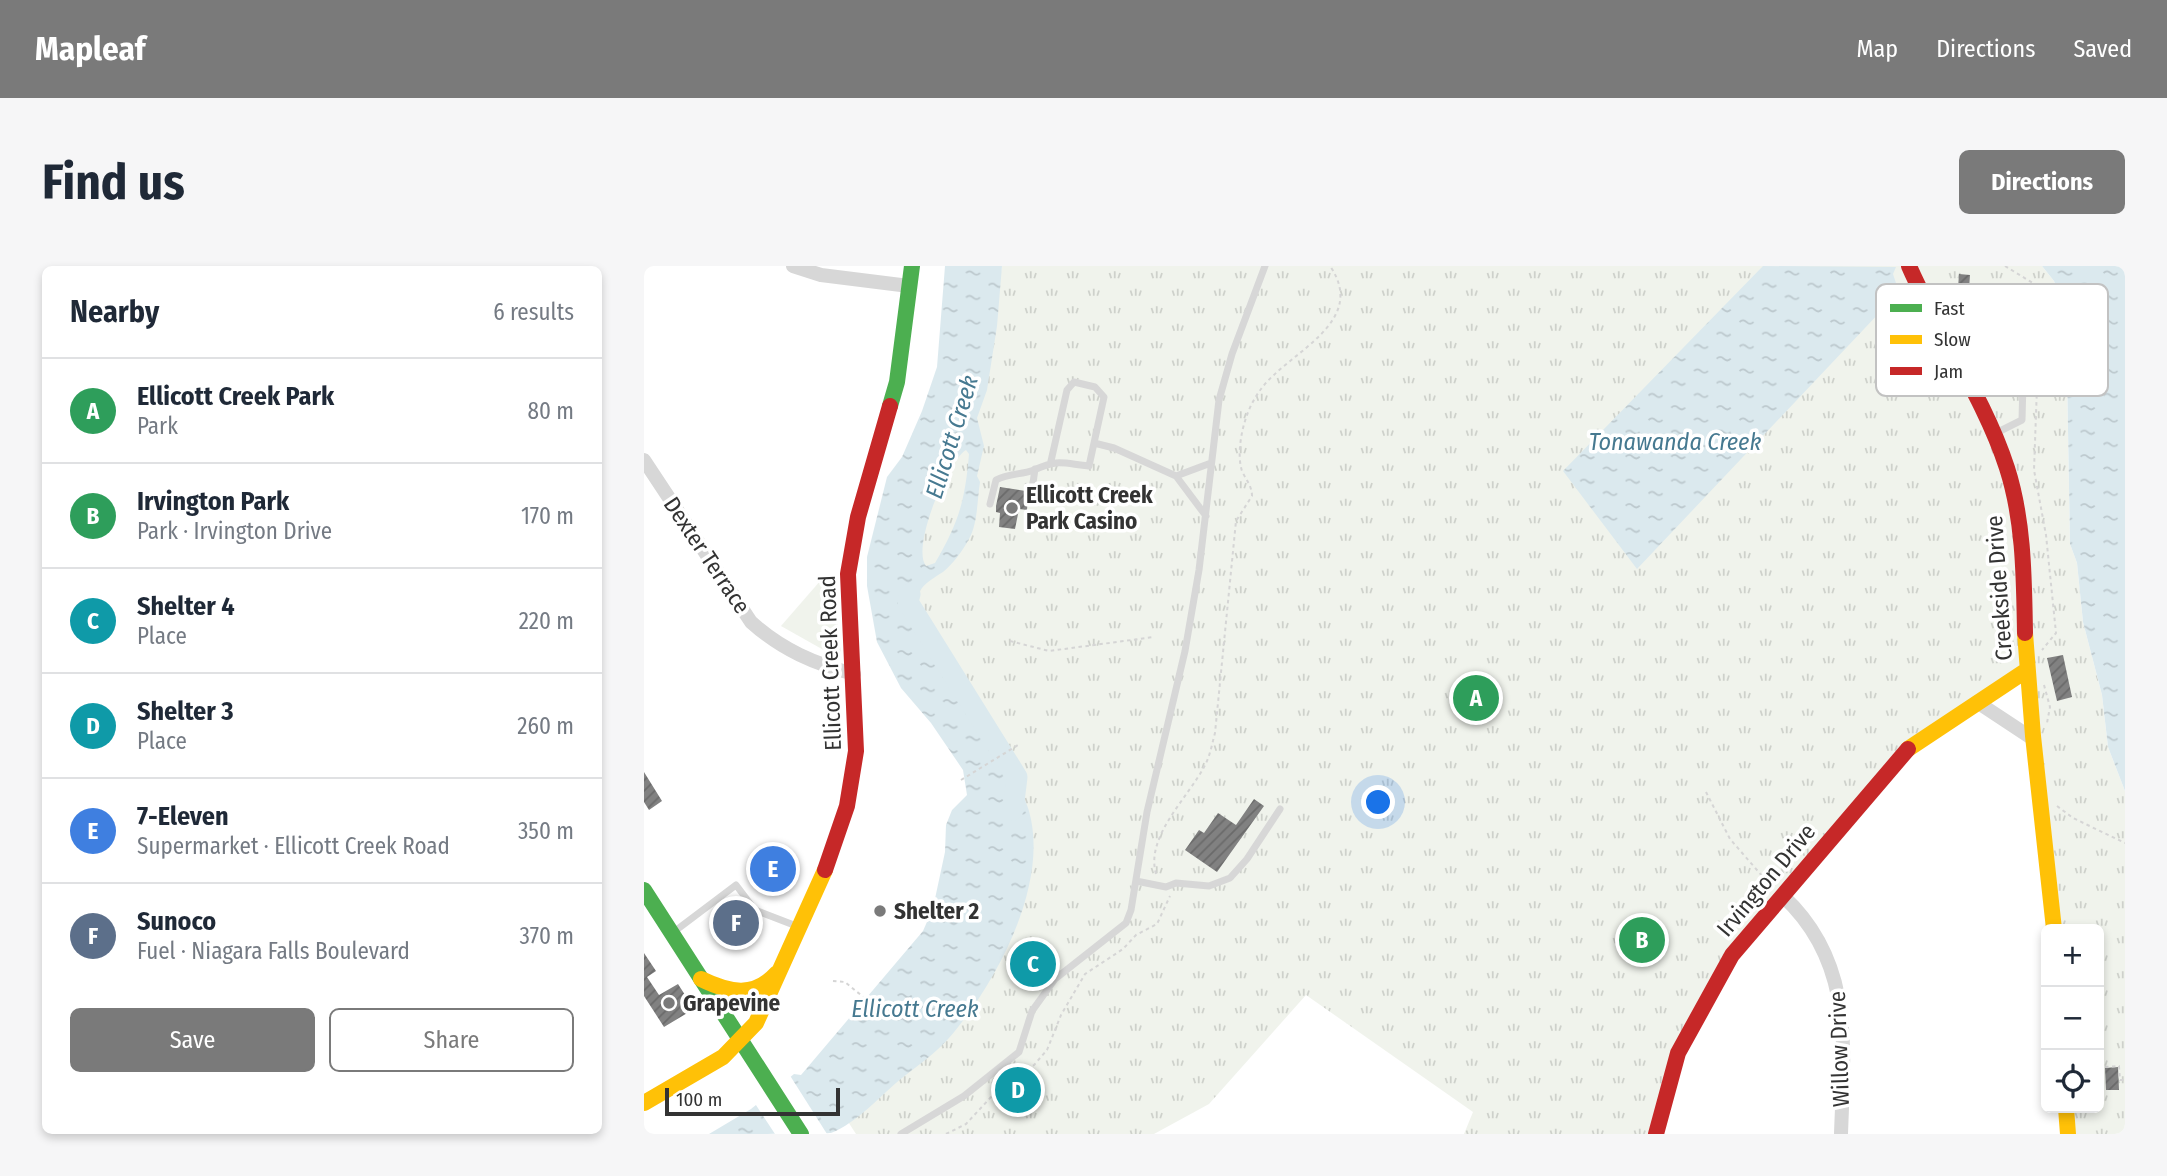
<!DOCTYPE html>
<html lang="en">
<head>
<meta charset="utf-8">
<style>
	body { margin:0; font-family:"Fira Sans Condensed",sans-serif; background:#f6f6f7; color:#1f2937 }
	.controls { position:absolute; right:21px; bottom:21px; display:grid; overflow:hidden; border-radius:10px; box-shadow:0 4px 10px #0003 }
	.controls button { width:63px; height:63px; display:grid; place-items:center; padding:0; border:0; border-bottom:2px solid #e0e1e3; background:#fff; color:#1f2937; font:35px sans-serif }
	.scale { position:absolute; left:21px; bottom:18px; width:175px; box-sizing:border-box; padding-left:7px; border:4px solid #333; border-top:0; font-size:19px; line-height:24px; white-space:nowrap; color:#333; -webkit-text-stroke:5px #fff; paint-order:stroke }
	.you { position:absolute; left:735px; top:537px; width:24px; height:24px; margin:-18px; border:5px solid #fff; border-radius:50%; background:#1a73e8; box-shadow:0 0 0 10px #1a73e833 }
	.badge { display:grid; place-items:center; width:46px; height:46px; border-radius:50%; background:#7a7a7a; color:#fff; font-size:23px; font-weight:700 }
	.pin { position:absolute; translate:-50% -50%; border:4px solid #fff; box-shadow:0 2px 7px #0006 }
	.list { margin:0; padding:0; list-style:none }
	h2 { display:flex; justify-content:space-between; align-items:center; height:91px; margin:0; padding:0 28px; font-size:30px }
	h2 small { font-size:23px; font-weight:400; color:#747a83 }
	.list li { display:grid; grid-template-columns:46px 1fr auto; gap:21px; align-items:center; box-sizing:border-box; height:105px; padding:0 28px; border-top:2px solid #e0e1e3 }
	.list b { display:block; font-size:26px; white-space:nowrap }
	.list p { margin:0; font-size:23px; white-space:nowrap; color:#747a83 }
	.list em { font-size:23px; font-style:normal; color:#747a83 }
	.actions { display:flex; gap:14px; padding:21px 28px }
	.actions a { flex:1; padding:16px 0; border:2px solid #7a7a7a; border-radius:10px; text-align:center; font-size:24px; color:#7a7a7a }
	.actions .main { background:#7a7a7a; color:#fff }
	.icon { flex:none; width:38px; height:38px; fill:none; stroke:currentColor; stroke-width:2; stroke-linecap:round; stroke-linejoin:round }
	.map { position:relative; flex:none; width:1481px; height:868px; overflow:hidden; border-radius:10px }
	header { display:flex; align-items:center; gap:42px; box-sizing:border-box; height:98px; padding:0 35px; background:#7a7a7a; color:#fff }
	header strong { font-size:33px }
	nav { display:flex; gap:38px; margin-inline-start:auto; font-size:24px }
	.intro { display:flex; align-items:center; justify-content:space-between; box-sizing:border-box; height:168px; padding:0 42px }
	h1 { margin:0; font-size:49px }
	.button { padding:18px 32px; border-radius:10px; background:#7a7a7a; color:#fff; font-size:24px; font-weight:700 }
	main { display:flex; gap:42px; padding:0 42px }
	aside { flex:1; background:#fff; border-radius:10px; box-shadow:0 4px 10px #0003 }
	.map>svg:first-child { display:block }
	.green { fill:#f0f3ec }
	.park { fill:url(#park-tufts) }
	.water { fill:url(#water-ripples); fill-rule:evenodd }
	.pier { fill:#fff }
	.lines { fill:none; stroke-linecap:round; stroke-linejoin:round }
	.river { stroke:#dbe9ee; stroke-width:21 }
	.building { fill:url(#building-hatch) }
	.path { stroke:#d5d5d5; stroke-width:2; stroke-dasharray:3.5 3.5; stroke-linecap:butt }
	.lane { stroke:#d7d7d7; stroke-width:7 }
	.street { stroke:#d7d7d7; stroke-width:14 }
	.fast { stroke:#4caf50; stroke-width:16 }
	.slow { stroke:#ffc107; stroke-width:16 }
	.jam { stroke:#c62828; stroke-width:16 }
	.poi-dot { fill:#7a7a7a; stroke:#fff; stroke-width:2.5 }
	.labels { text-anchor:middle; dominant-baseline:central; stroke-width:7; stroke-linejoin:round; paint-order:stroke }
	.poi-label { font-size:23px; font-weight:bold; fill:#333; stroke:#fff; text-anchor:start }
	.street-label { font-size:23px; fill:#333; stroke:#fff }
	.water-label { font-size:24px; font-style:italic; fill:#467990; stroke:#fff }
	.key { fill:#fff; stroke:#c2c2c2; stroke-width:2 }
	.key-label { font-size:19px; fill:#333 }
</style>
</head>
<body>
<header>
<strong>Mapleaf</strong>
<nav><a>Map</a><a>Directions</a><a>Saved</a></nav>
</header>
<div class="intro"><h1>Find us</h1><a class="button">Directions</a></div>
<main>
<aside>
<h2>Nearby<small>6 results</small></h2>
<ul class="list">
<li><span class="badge" style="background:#2e9e5b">A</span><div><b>Ellicott Creek Park</b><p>Park</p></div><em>80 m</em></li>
<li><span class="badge" style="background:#2e9e5b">B</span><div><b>Irvington Park</b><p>Park · Irvington Drive</p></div><em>170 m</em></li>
<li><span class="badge" style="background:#0f9aa8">C</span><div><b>Shelter 4</b><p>Place</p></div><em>220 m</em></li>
<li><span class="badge" style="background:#0f9aa8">D</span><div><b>Shelter 3</b><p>Place</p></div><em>260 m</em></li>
<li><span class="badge" style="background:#3f7fe0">E</span><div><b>7-Eleven</b><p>Supermarket · Ellicott Creek Road</p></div><em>350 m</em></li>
<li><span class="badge" style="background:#5c6f8a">F</span><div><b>Sunoco</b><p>Fuel · Niagara Falls Boulevard</p></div><em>370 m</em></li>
</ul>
<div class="actions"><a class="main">Save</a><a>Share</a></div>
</aside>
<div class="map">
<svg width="1481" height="868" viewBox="0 0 1481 868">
	<defs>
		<pattern id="park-tufts" width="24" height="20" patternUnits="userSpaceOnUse" patternTransform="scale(1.75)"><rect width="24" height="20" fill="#f0f3ec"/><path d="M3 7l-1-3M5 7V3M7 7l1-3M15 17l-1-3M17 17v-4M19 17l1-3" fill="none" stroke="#ced1cb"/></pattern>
		<pattern id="water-ripples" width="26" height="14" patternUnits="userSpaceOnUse" patternTransform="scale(1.75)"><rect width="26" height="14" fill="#dbe9ee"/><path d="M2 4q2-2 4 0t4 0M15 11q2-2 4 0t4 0" fill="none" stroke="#bcc8cd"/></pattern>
		<pattern id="building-hatch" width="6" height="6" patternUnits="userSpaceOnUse" patternTransform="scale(1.75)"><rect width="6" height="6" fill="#818181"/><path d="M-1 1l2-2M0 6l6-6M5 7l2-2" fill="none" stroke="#6a6a6a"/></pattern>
	</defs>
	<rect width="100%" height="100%" fill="#fff"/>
	<path class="green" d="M177 314 190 322 197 388 192 391 137 360Z"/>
	<path class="park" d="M358 0H1398L1410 15 1422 49 1426 278 1433 297 1439 356 1458 429 1464 481 1481 525V868H1421L1419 842H1455V663H1408L1383 405 1264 483 1059 737 1012 868H820L829 846 662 729 565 838 510 868H212L181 820 354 660 373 511 264 336 300 178 350 47Z"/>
	<path class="water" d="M301 0H358L353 60 343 124 333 152 340 180 333 210 336 216C333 234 334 257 325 273 319 284 309 298 299 306 275 321 269 326 275 357 277 371 295 408 308 415 311 417 315 417 318 419 333 432 379 524 385 545 406 619 351 719 305 772 291 788 273 800 258 812 237 829 213 857 187 867 174 868 86 868 65 868L107 843 150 808 157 809 279 665 289 642 301 586 302 559 308 544 323 529 319 504 287 457 257 422 233 376 223 320V291L243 211 258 191 278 145 293 101ZM322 184 325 188C321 235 315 256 291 297L282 300C267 282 303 195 322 184Z
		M1119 0 1252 1 1249 8 1255 26 993 303 919 205Z
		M1398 0H1481V525L1464 481 1458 429 1439 356 1433 297 1426 278 1422 49 1410 15Z"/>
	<path class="pier" d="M145 808 183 868H131L110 836Z"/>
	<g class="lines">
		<path class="river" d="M266 328 264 336 373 511 369 544"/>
	</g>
	<path class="building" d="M1315 8 1326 9 1325 23 1314 22Z
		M356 221 382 225 384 229 383 244 375 243 371 263 355 261 356 247 352 246V240Z
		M1419 389 1428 431 1413 435 1403 392Z
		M0 506 18 535 5 544 0 536Z
		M610 533 620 540 573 606 541 584 555 564 560 567 574 547 592 559Z
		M131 580 150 607 127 625 107 598Z
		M85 633 114 670 100 681 71 643Z
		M233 638 243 643 239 652 229 647Z
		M0 687 12 705 3 711 15 729 34 718 50 743 20 761 0 730Z
		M388 689 398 694 391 707 381 701Z
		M1474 801 1475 824H1462L1461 802Z
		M375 816 382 823 373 833 366 825Z"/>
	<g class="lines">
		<path class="path" d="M1361 0 1392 19 1396 37 1390 204 1402 269 1412 367 1398 384
			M366 375 405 385 510 371
			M1400 419 1406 441 1403 457
			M317 514 374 479
			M1062 526 1086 573 1126 619
			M1413 540 1429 552 1481 577
			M512 608C501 570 545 531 561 499 566 490 568 478 571 467L592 255 608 230C608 220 602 214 598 205 593 190 597 166 602 152 605 142 611 131 617 123 644 86 725 57 686 0
			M189 715 201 716 229 739
			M1461 801 1475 800 1476 814H1481
			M302 868 322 858 360 817 390 799 403 784 417 749 441 708 479 683 492 669 513 658 526 630"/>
		<path class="lane" d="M1352 167 1378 154 1381 38
			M450 177 470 182 532 210 562 250
			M532 210 567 197
			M388 224 391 203
			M346 238 352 214C365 207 377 209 390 204 415 193 417 197 445 200L460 131 451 121 430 116 423 124 407 195
			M492 615 522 621 532 617 565 620 586 612 603 593 636 543
			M31 665 92 619 111 644 155 661
			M257 868 320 830 375 786 388 745 411 713 482 657 487 644 503 546 541 385 555 304 575 134 588 88 621 0"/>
		<path class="street" d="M149 0 177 9 265 20
			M0 194 107 356C138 384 171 398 210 408
			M1333 436 1389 473
			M1139 630C1210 696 1200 779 1197 868"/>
		<path class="fast" d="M246 140 253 116 268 0
			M0 624 157 868"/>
		<path class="slow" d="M1381 367 1389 470 1410 663
			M1264 483 1383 404
			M57 713C86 727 110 732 133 707
			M0 837 79 791 112 757 181 604
			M1422 842 1424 868"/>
		<path class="jam" d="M1265 0C1295 69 1340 131 1363 202 1380 255 1380 312 1381 367
			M181 604 203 540 212 485 204 308 214 251 246 140
			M1012 868 1034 787 1088 689 1264 483"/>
	</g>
	<g class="poi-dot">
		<circle cx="368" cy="242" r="7"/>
		<circle cx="236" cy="645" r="7"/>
		<circle cx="25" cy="737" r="7"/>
	</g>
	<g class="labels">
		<g class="poi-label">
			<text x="382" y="229">Ellicott Creek<tspan x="382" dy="26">Park Casino</tspan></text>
			<text x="250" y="645">Shelter 2</text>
			<text x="39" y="737">Grapevine</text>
		</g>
		<g class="street-label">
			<text transform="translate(63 289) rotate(56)">Dexter Terrace</text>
			<text transform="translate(1355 322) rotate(-94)">Creekside Drive</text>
			<text transform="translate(186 397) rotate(-92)">Ellicott Creek Road</text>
			<text transform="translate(1122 614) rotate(-50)">Irvington Drive</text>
			<text transform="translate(1195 783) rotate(-92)">Willow Drive</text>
		</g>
		<g class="water-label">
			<text transform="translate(308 171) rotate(-73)">Ellicott Creek</text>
			<text x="1031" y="176">Tonawanda Creek</text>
			<text x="271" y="743">Ellicott Creek</text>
		</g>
	</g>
	<rect x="1232" y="18" width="232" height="112" rx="10" class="key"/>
	<rect x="1246" y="38" width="32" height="8" fill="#4caf50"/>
	<rect x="1246" y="69" width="32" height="9" fill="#ffc107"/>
	<rect x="1246" y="101" width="32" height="8" fill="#c62828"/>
	<g class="key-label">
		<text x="1290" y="49">Fast</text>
		<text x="1290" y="80">Slow</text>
		<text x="1290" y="112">Jam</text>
	</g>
</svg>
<div class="controls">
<button>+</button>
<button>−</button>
<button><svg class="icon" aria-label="locate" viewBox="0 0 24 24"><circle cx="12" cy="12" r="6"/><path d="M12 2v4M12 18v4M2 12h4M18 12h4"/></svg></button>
</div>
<div class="scale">100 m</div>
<div class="you"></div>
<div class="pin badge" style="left:832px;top:432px;background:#2e9e5b">A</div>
<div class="pin badge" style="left:998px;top:674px;background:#2e9e5b">B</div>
<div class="pin badge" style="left:389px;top:698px;background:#0f9aa8">C</div>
<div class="pin badge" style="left:374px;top:824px;background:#0f9aa8">D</div>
<div class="pin badge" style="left:129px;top:603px;background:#3f7fe0">E</div>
<div class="pin badge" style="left:92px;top:657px;background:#5c6f8a">F</div>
</div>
</main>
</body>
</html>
